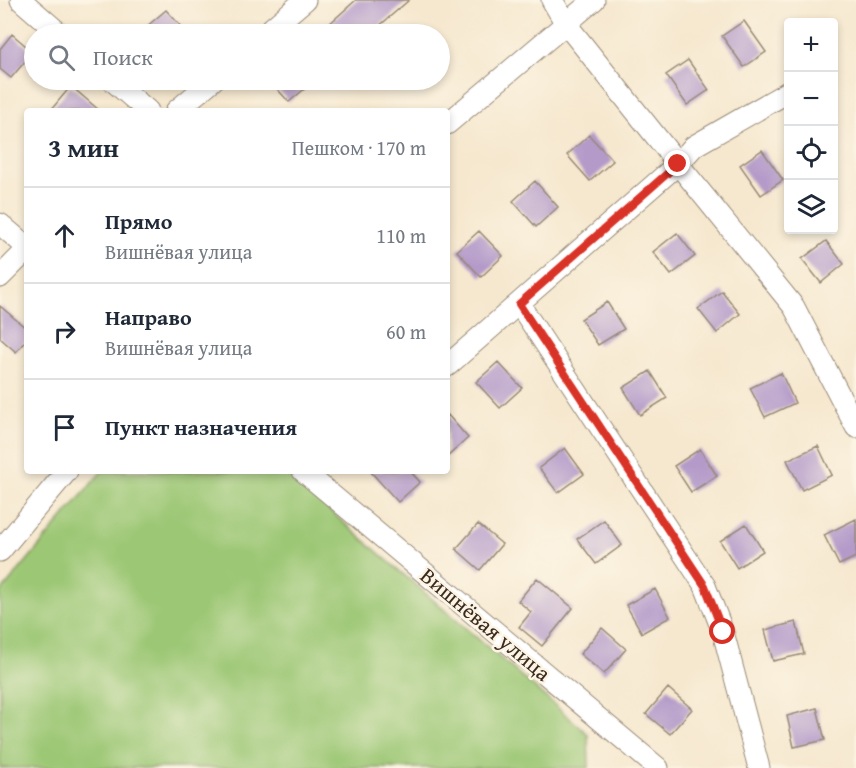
<!DOCTYPE html>
<html lang="ru">
<head>
<meta charset="utf-8">
<style>
	body { margin:0; font-family:"Gentium Book Plus",serif; background:#f6f6f7; color:#1f2937 }
	.controls { position:absolute; right:18px; top:18px; display:grid; overflow:hidden; border-radius:6px; box-shadow:0 3px 9px #0003 }
	.controls button { width:54px; height:54px; display:grid; place-items:center; padding:0; border:0; border-bottom:2px solid #e0e1e3; background:#fff; color:#1f2937; font:30px sans-serif }
	.stop { position:absolute; width:18px; height:18px; margin:-14px; border:4px solid #d93025; border-radius:50%; background:#fff }
	.stop.end { background:#d93025; border-color:#fff; box-shadow:0 2px 6px #0008 }
	.list { margin:0; padding:0; list-style:none }
	h2 { display:flex; justify-content:space-between; align-items:center; height:78px; margin:0; padding:0 24px; font-size:26px }
	h2 small { font-size:20px; font-weight:400; color:#747a83 }
	.list li { display:grid; grid-template-columns:39px 1fr auto; gap:18px; align-items:center; box-sizing:border-box; height:96px; padding:0 24px; border-top:2px solid #e0e1e3 }
	.list b { display:block; font-size:22px; white-space:nowrap }
	.list p { margin:0; font-size:20px; white-space:nowrap; color:#747a83 }
	.list em { font-size:20px; font-style:normal; color:#747a83 }
	.icon { flex:none; width:33px; height:33px; fill:none; stroke:currentColor; stroke-width:2; stroke-linecap:round; stroke-linejoin:round }
	.map { position:relative; flex:none; width:856px; height:768px; overflow:hidden }
	.search { position:absolute; background:#fff; box-shadow:0 3px 9px #0003; left:24px; top:24px; width:426px; height:66px; display:flex; align-items:center; gap:15px; box-sizing:border-box; padding:0 21px; border-radius:33px; color:#747a83; font-size:22px }
	.panel { position:absolute; background:#fff; box-shadow:0 3px 9px #0003; left:24px; top:108px; width:426px; height:366px; border-radius:6px }
	.map>svg:first-child { display:block }
	.green { fill:#9cc774; stroke:#6c7849; stroke-width:1.5 }
	.building { fill:#b39ac9 }
	.lines { fill:none; stroke-linecap:round; stroke-linejoin:round }
	.minor-casing { stroke:#988976; stroke-width:23 }
	.minor { stroke:#fff; stroke-width:21 }
	.route { stroke:#d93025; stroke-width:8 }
	.labels { text-anchor:middle; dominant-baseline:central; stroke-width:5; stroke-linejoin:round; paint-order:stroke }
	.street-label { font-size:22px; fill:#3b2a1e; stroke:#fcf5e5 }
</style>
</head>
<body>
<div class="map">
<svg width="856" height="768" viewBox="0 0 856 768">
	<rect width="100%" height="100%" fill="#fcf5e5"/>
	<filter id="ink" filterUnits="userSpaceOnUse"><feTurbulence type="fractalNoise" baseFrequency=".0167" numOctaves="2"/><feDisplacementMap in="SourceGraphic" scale="12" xChannelSelector="R" yChannelSelector="G"/><feConvolveMatrix kernelMatrix="1 2 1 2 8 2 1 2 1" color-interpolation-filters="sRGB"/></filter>
	<filter id="wash" filterUnits="userSpaceOnUse"><feTurbulence type="fractalNoise" baseFrequency=".008" numOctaves="4" result="noise"/><feDisplacementMap in="SourceGraphic" scale="24" xChannelSelector="R" yChannelSelector="G"/><feGaussianBlur stdDeviation="1.35" result="paint"/><feColorMatrix in="noise" values="0 0 0 0 0 0 0 0 0 0 0 0 0 0 0 0 0 1.4 0 .05"/><feComposite in="paint" operator="in"/></filter>
	<g filter="url(#wash)">
		<rect width="100%" height="100%" fill="#f6e8cf"/>
		<path class="green" d="M102 471H284L588 734 589 768H0V593Z"/>
		<g id="blocks">
			<path class="building" d="M356 0H409L370 34H318Z
				M166 10 188 34H138Z
				M744 21 766 52 744 67 722 36Z
				M12 34 33 52 11 78 0 69V49Z
				M688 60 709 90 687 105 666 75Z
				M269 80H315L289 102Z
				M71 86 100 111H50Z
				M589 135 613 161 590 181 567 155Z
				M762 150 783 180 761 195 740 165Z
				M535 181 558 207 536 227 513 201Z
				M479 231 503 256 481 277 457 251Z
				M677 233 695 256 671 275 653 252Z
				M826 241 844 264 821 283 802 259Z
				M722 291 740 314 717 333 698 309Z
				M607 302 624 329 598 345 581 319Z
				M0 306 27 329V339L16 352 0 338Z
				M498 362 522 388 500 408 476 382Z
				M650 371 667 398 640 415 623 388Z
				M781 373 795 403 765 417 750 388Z
				M447 414 468 438 447 457Z
				M818 446 832 475 802 490 787 460Z
				M565 448 584 474 558 493 539 468Z
				M700 449 717 476 691 492 674 466Z
				M370 471H410L420 482 398 502Z
				M856 519V557L839 565 824 535Z
				M604 520 622 545 596 564 577 539Z
				M478 524 502 544 480 570 456 549Z
				M746 524 763 551 737 568 720 541Z
				M537 578 573 608 542 646 519 627 531 612 518 601Z
				M655 589 670 617 642 633 626 605Z
				M796 622 804 654 773 661 765 630Z
				M602 628 626 649 604 674 580 654Z
				M668 688 692 709 670 734 646 714Z
				M817 708 825 740 794 747 787 716Z"/>
		</g>
	</g>
	<g filter="url(#ink)">
		<use href="#blocks" fill-opacity="0" stroke="#988976" stroke-width="1.5"/>
		<g class="lines">
			<g class="minor-casing">
				<path id="minor" d="M21 0 60 34
					M552 0 566 24 678 164 794 307 856 427
					M265 34 305 0
					M112 80 148 111
					M176 111 213 80
					M447 124 594 0
					M0 224 27 247
					M0 277 27 250
					M519 304 705 586 723 632 759 768
					M447 366 678 164 694 146 788 92
					M303 471 658 768
					M0 551 67 471"/>
			</g>
			<use href="#minor" class="minor"/>
		</g>
	</g>
	<g class="lines" filter="url(#ink)">
		<path class="route" d="M678 164 519 304 705 586 723 632"/>
	</g>
	<g class="labels">
		<g class="street-label">
			<text transform="translate(486 624) rotate(40)">Вишнёвая улица</text>
		</g>
	</g>
</svg>
<div class="controls">
<button>+</button>
<button>−</button>
<button><svg class="icon" aria-label="locate" viewBox="0 0 24 24"><circle cx="12" cy="12" r="6"/><path d="M12 2v4M12 18v4M2 12h4M18 12h4"/></svg></button>
<button><svg class="icon" aria-label="layers" viewBox="0 0 24 24"><path d="M12 4l9 5-9 5-9-5zM3 14l9 5 9-5"/></svg></button>
</div>
<div class="stop" style="left:723px;top:632px"></div>
<div class="stop end" style="left:678px;top:164px"></div>
<div class="search"><svg class="icon" aria-label="search" viewBox="0 0 24 24"><circle cx="10" cy="10" r="6"/><path d="M15 15l6 6"/></svg>Поиск</div>
<section class="panel">
<h2>3 мин<small>Пешком · 170 m</small></h2>
<ul class="list">
<li><svg class="icon" aria-label="ahead" viewBox="0 0 24 24"><path d="M12 20V5M6 11l6-6 6 6"/></svg><div><b>Прямо</b><p>Вишнёвая улица</p></div><em>110 m</em></li>
<li><svg class="icon" aria-label="right" viewBox="0 0 24 24"><path d="M7 20v-9h11M14 6l5 5-5 5"/></svg><div><b>Направо</b><p>Вишнёвая улица</p></div><em>60 m</em></li>
<li><svg class="icon" aria-label="arrive" viewBox="0 0 24 24"><path d="M6 21V4h12l-3 4 3 4H6"/></svg><div><b>Пункт назначения</b></div></li>
</ul>
</section>
</div>
</body>
</html>
